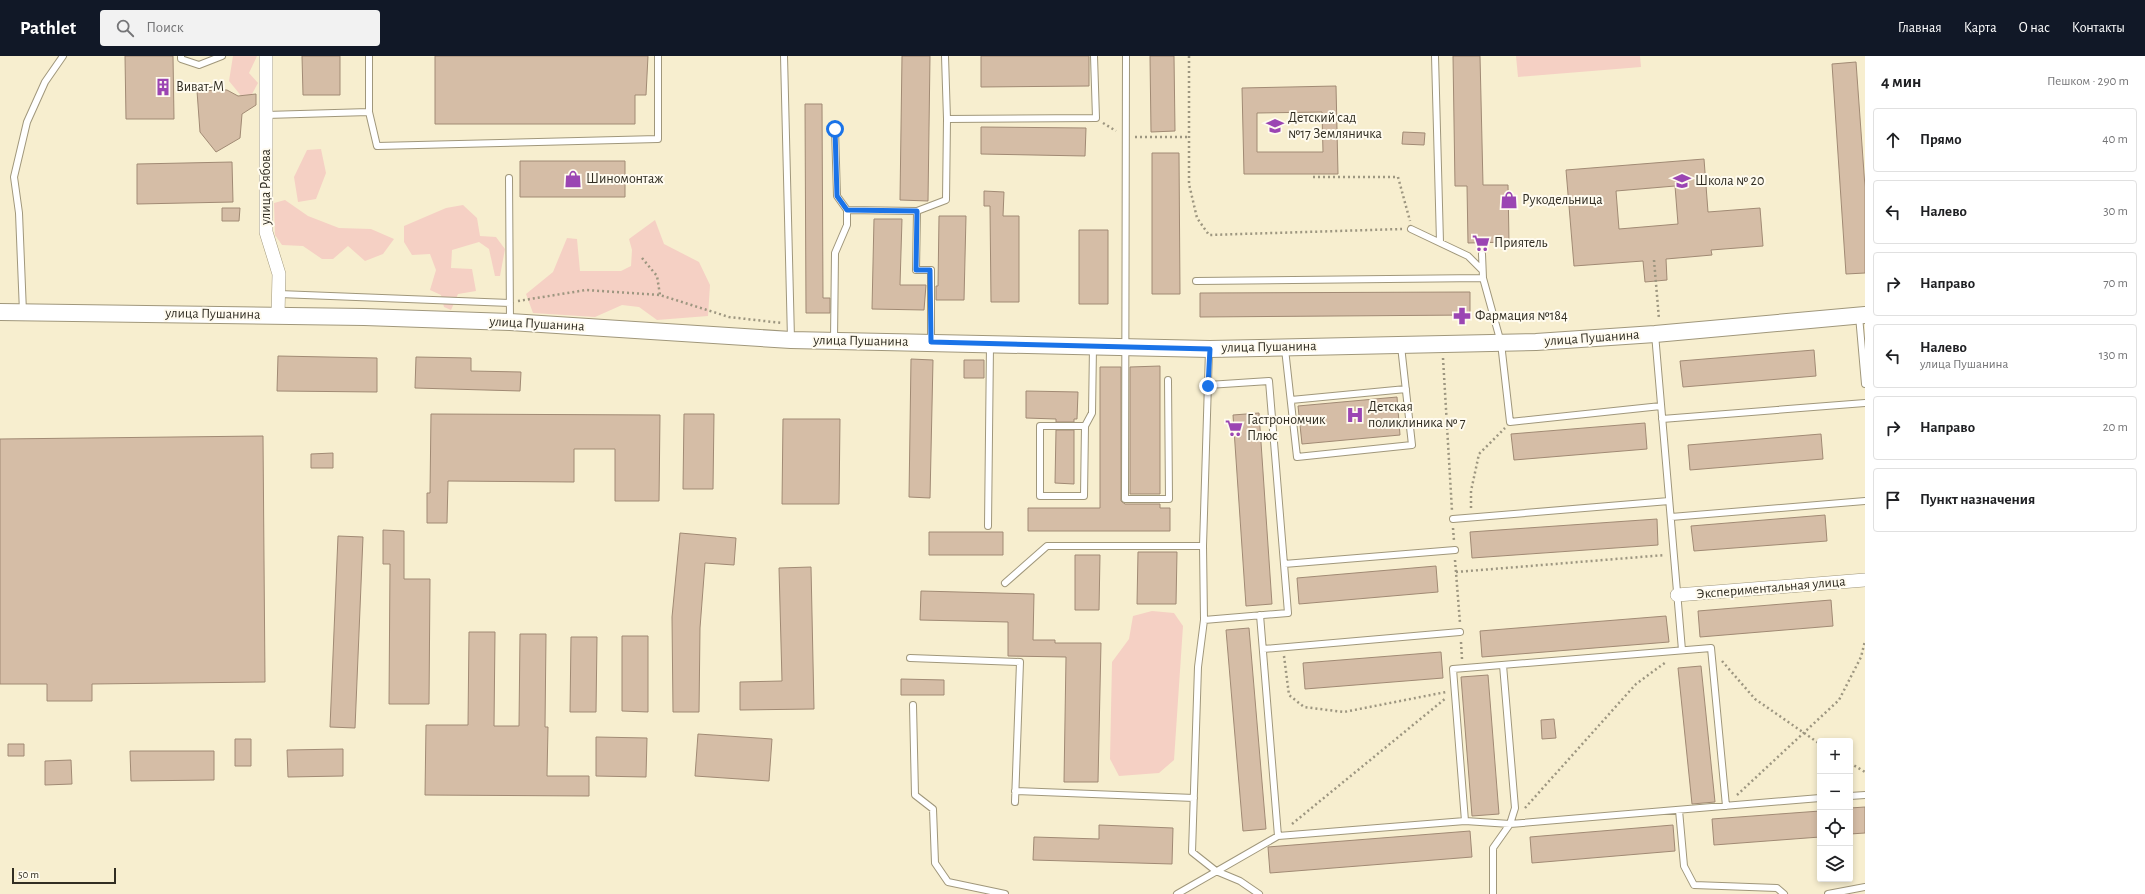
<!DOCTYPE html>
<html lang="ru">
<head>
<meta charset="utf-8">
<style>
	body { margin:0; font-family:"Alegreya Sans",sans-serif; background:#f2f2f2; color:#202124 }
	.controls { position:absolute; right:12px; bottom:12px; display:grid; overflow:hidden; border-radius:4px; box-shadow:0 2px 6px #0003 }
	.controls button { width:36px; height:36px; display:grid; place-items:center; padding:0; border:0; border-bottom:1px solid #e0e0e0; background:#fff; color:#202124; font:20px sans-serif }
	.scale { position:absolute; left:12px; bottom:10px; width:104px; box-sizing:border-box; padding-left:4px; border:2px solid #312d22; border-top:0; font-size:11px; line-height:14px; white-space:nowrap; color:#312d22; -webkit-text-stroke:3px #fffbef; paint-order:stroke }
	.stop { position:absolute; width:12px; height:12px; margin:-9px; border:3px solid #1a73e8; border-radius:50%; background:#fff }
	.stop.end { background:#1a73e8; border-color:#fff; box-shadow:0 1px 4px #0008 }
	.list { margin:0; padding:0; list-style:none }
	h2 { display:flex; justify-content:space-between; align-items:center; height:52px; margin:0; padding:0 16px; font-size:17px }
	h2 small { font-size:13px; font-weight:400; color:#757577 }
	.list li { display:grid; grid-template-columns:26px 1fr auto; gap:12px; align-items:center; box-sizing:border-box; height:64px; margin:0 8px 8px; padding:0 8px; border:1px solid #e0e0e0; border-radius:4px }
	.list b { display:block; font-size:15px; white-space:nowrap }
	.list p { margin:0; font-size:13px; white-space:nowrap; color:#757577 }
	.list em { font-size:13px; font-style:normal; color:#757577 }
	.icon { flex:none; width:22px; height:22px; fill:none; stroke:currentColor; stroke-width:2; stroke-linecap:round; stroke-linejoin:round }
	.map { position:relative; flex:none; width:1865px; height:838px; overflow:hidden }
	header { display:flex; align-items:center; gap:24px; box-sizing:border-box; height:56px; padding:0 20px; background:#111827; color:#fff }
	header strong { font-size:19px }
	nav { display:flex; gap:22px; margin-inline-start:auto; font-size:14px }
	.search { width:280px; height:36px; background:#f2f2f2; display:flex; align-items:center; gap:10px; box-sizing:border-box; padding:0 14px; border-radius:4px; color:#757577; font-size:15px }
	main { display:flex }
	aside { flex:1; background:#fff }
	.map>svg:first-child { display:block }
	.green { fill:#f5d0c4 }
	.building { fill:#d5bda6; stroke:#a18a74; fill-rule:evenodd }
	.lines { fill:none; stroke-linecap:round; stroke-linejoin:round }
	.service-casing { stroke:#a0977b; stroke-width:8 }
	.minor-casing { stroke:#a0977b; stroke-width:14 }
	.tertiary-casing { stroke:#a0977b; stroke-width:18 }
	.path { stroke:#9d9680; stroke-width:2.5; stroke-dasharray:2 3; stroke-linecap:butt }
	.service { stroke:#fff; stroke-width:6 }
	.minor { stroke:#fff; stroke-width:13 }
	.tertiary { stroke:#fff; stroke-width:16 }
	.route { stroke:#1a73e8; stroke-width:5 }
	.labels { text-anchor:middle; dominant-baseline:central; stroke-width:4; stroke-linejoin:round; paint-order:stroke }
	.poi-label { font-size:14px; fill:#312d22; stroke:#fffbef; text-anchor:start }
	.street-label { font-size:14px; fill:#312d22; stroke:#fffbef }
</style>
</head>
<body>
<header>
<strong>Pathlet</strong>
<div class="search"><svg class="icon" aria-label="search" viewBox="0 0 24 24"><circle cx="10" cy="10" r="6"/><path d="M15 15l6 6"/></svg>Поиск</div>
<nav><a>Главная</a><a>Карта</a><a>О нас</a><a>Контакты</a></nav>
</header>
<main>
<div class="map">
<svg width="1865" height="838" viewBox="0 0 1865 838">
	<rect width="100%" height="100%" fill="#f7eecf"/>
	<path class="green" d="M233 0H257L249 17 258 27 247 47 229 25Z
		M1516 0H1640L1641 11 1518 21Z
		M321 93 326 117 316 143 298 146 294 121 307 94Z
		M285 144 308 160 339 172 371 173 394 183 383 198 365 205 348 190 333 203H322L303 190 282 189 275 179 274 147Z
		M463 149 477 162 480 180 496 181 505 193 500 220H495L489 193 479 186 452 194 451 212 472 213 476 235 458 238 451 254 444 251 441 239 430 234 436 214 430 198 412 199 404 186V170L446 152Z
		M655 164 664 188 699 206 710 229 708 260 657 264 639 251 622 249 595 261 533 257 526 238 553 216 567 182 577 183 580 215H621L631 210 632 194 629 183Z
		M1152 555 1174 557 1183 570 1174 704 1159 717 1119 720 1110 703 1112 606 1129 583 1133 560Z"/>
	<path class="building" d="M125 0H173L174 63H126Z
		M302 0H340V39H303Z
		M435 0H648L646 39H635V68H435Z
		M902 0H930L928 145 900 144Z
		M981 0H1089V30L981 31Z
		M1150 0H1174L1175 75 1151 76Z
		M1453 0H1480L1483 129H1508L1509 186 1468 187 1467 130H1455Z
		M1856 6 1865 131V217L1846 218 1832 8Z
		M1336 30 1338 118H1244L1242 32ZM1322 56 1323 96H1257V57Z
		M227 34 238 40 256 38V49L242 58 240 82 216 96 200 76 197 35Z
		M805 48H822L823 242H830V257H806Z
		M981 71 1086 72 1085 100 981 98Z
		M1403 76 1425 77 1424 89 1402 88Z
		M1152 97H1179L1180 238H1152Z
		M1704 103 1708 156 1760 152 1763 190 1711 194 1712 199 1666 203 1667 224 1645 226 1643 205 1574 210 1566 114ZM1675 130 1678 168 1619 173 1616 135Z
		M520 105H625V141H520Z
		M232 106 233 146 137 148V108Z
		M984 135 1004 136 1003 160H1019V246H991L990 150H984Z
		M222 152H240L239 165H222Z
		M939 160H966L964 244H936V230H938Z
		M874 163H902L900 229H926L924 254 872 253Z
		M1079 174H1108V248H1079Z
		M1470 236V259L1200 261V237Z
		M1814 294 1816 320 1683 331 1680 305Z
		M278 300 377 302V336L277 335Z
		M416 301 471 302V315L521 316 520 335 415 332Z
		M911 303 933 304 930 442 909 441Z
		M964 304H984V322H964Z
		M1160 310V438H1130V311Z
		M1100 311H1121V445L1125 448H1160V452H1170V475H1028V452H1100Z
		M1026 335 1078 336 1077 363H1074V366H1056V363L1026 362Z
		M1397 341 1400 379 1302 388 1298 350Z
		M1259 357 1272 548 1246 550 1233 359Z
		M431 358 660 359 659 445H615V393H574V426L448 425 447 467H427V437H430Z
		M684 358H714L713 433H683Z
		M783 363H840L839 448H782Z
		M1645 367 1647 393 1514 404 1511 378Z
		M1056 374H1074V428L1055 427Z
		M1821 378 1823 403 1690 414 1688 389Z
		M263 380 265 626 92 628V645H47V628H0V383Z
		M333 397V412H311V398Z
		M1825 459 1827 485 1694 495 1691 470Z
		M1657 463 1658 489 1472 502 1470 476Z
		M383 474 404 475V523H430L429 648H389L390 508H383Z
		M929 476H1003V499H929Z
		M680 477 736 482 734 509 705 507 700 572 699 656H673L672 561Z
		M338 480 363 481 355 672 330 671Z
		M1138 496H1177L1176 548H1137Z
		M1075 499H1100L1099 554H1075Z
		M1436 510 1438 536 1299 548 1297 522Z
		M811 511 814 653 740 654V626L782 625 779 512Z
		M921 535 1034 538 1033 584H1055V587H1101L1098 726H1064L1066 601 1008 600V566L920 564Z
		M1831 544 1833 570 1700 581 1698 555Z
		M1666 560 1669 586 1482 601 1480 575Z
		M1249 572 1266 773 1243 775 1226 574Z
		M469 576H495L494 670H519L520 578H546L545 671H548L547 720H589V740L425 739 426 669H468Z
		M622 580H648V656L622 655Z
		M571 581H597L596 656H570Z
		M1441 596 1443 622 1305 633 1303 607Z
		M1701 610 1715 746 1692 748 1678 612Z
		M1488 619 1499 758 1472 760 1461 621Z
		M901 623 944 624V639H901Z
		M1554 663 1556 682 1542 683 1541 664Z
		M698 678 772 683 769 725 695 720Z
		M596 681 647 682 646 721 596 720Z
		M235 683H251V710H235Z
		M8 688H24V700H8Z
		M343 693V720L288 721 287 694Z
		M130 695H214V724L131 725Z
		M71 704 72 728 45 729V705Z
		M1865 751V777L1850 778V752Z
		M1820 755V781L1714 789 1712 763Z
		M1099 769 1173 772 1172 808 1033 804 1034 781 1099 783Z
		M1673 769 1675 795 1532 807 1530 781Z
		M1470 775 1472 801 1270 817 1268 791Z"/>
	<g class="lines">
		<g class="service-casing">
			<path id="service" d="M181 0V3L199 9 222 0
				M784 0 791 283
				M945 0 947 63 1096 62 1094 0
				M1126 0 1125 443H1169L1168 324
				M1435 0 1440 186
				M369 56 377 90 658 83V0
				M266 59 369 56V0
				M509 122 510 265
				M847 154 917 155 916 214H931V287
				M917 155 946 144 947 63
				M1411 173 1468 200 1482 214
				M1482 198 1483 222 1501 287 1510 366 1661 350
				M1196 225 1483 222
				M279 238 510 247
				M23 256 19 157 14 121 27 66 45 26 63 0
				M1859 260 1865 328
				M1655 278 1682 594
				M834 285 835 197 847 169V154L837 140 835 73
				M1285 293 1297 401 1412 389 1401 290
				M1209 294 1203 490 1204 564 1198 611 1192 796 1216 815 1240 825 1259 838
				M1291 344 1406 333
				M1662 363 1865 347
				M1085 370H1040V440H1084L1085 370 1092 357 1093 291
				M1671 461 1865 445
				M1453 463 1669 445
				M988 470 990 289
				M1284 508 1455 494
				M1005 527 1047 490H1203
				M1260 559 1278 780
				M1204 564 1288 557 1269 325 1208 329
				M1263 593 1460 576
				M910 602 1020 606 1015 746
				M913 649 915 739 933 753 935 807 948 826 1005 838
				M1015 735 1194 742
				M1850 740 1865 739
				M1679 754 1684 810 1694 829 1777 832 1784 838
				M1465 765 1453 613 1711 592 1726 750
				M1177 838 1278 780 1465 765 1510 768 1820 742
				M1493 838V792L1510 768 1515 752 1503 609
				M1828 838 1865 831"/>
		</g>
		<g class="minor-casing">
			<path id="minor" d="M266 0V176L279 218 278 259
				M1677 539 1865 524"/>
		</g>
		<g class="tertiary-casing">
			<path id="tertiary" d="M0 256 364 261 510 266 791 284 1210 293 1536 286 1655 278 1865 259"/>
		</g>
		<path class="path" d="M1189 0V128L1197 162 1209 179 1402 173
			M1103 67 1116 75
			M1135 81H1189
			M1313 121H1398L1410 165
			M642 202 657 220 660 239
			M1654 204 1659 263
			M518 245 586 234 660 239 729 261 782 267
			M1443 302 1452 455
			M1471 452V435L1479 398 1505 372
			M1453 472 1454 485
			M1455 504 1460 567
			M1456 516 1665 499
			M1461 586 1462 603
			M1284 600 1289 639 1304 651 1344 656 1446 636
			M1722 605 1755 643 1820 688
			M1850 707 1865 716
			M1737 739 1839 644 1861 601 1865 585
			M1525 752 1636 628 1666 606
			M1292 768 1446 642"/>
		<use href="#service" class="service"/>
		<use href="#minor" class="minor"/>
		<use href="#tertiary" class="tertiary"/>
	</g>
	<g class="lines">
		<path class="route" d="M835 73 837 140 847 154 917 155 916 214H930L931 286 1210 293 1208 330"/>
	</g>
	<defs>
		<g id="building-bare" transform="scale(1.38)"><path d="M-4-6H4V6H1V3H-1V6H-4ZM-2.5-4.3h1.7v1.8h-1.7ZM.8-4.3h1.7v1.8H.8ZM-2.5-1h1.7V.8h-1.7ZM.8-1h1.7V.8H.8Z" fill="#9b45b3" stroke="#fffbef" stroke-width="2.5" paint-order="stroke"/></g>
		<g id="school-bare" transform="scale(1.38)"><path d="M0-5L7-2L0 1L-7-2ZM-4 1L0 2.5L4 1V4Q0 6-4 4Z" fill="#9b45b3" stroke="#fffbef" stroke-width="2.5" paint-order="stroke"/></g>
		<g id="shop-bare" transform="scale(1.38)"><path d="M-5-2.5h2.3a2.7 3.5 0 0 1 5.4 0H5L5.5 6h-11ZM-1.5-2.5h3a1.5 2.3 0 0 0-3 0Z" fill="#9b45b3" stroke="#fffbef" stroke-width="2.5" paint-order="stroke"/></g>
		<g id="supermarket-bare" transform="scale(1.38)"><path d="M-6-5.5h2.5l.6 2H6L4.5 2H-2.5L-4.4-4H-6ZM-1.5 3.2a1.3 1.3 0 1 0 .1 0ZM3 3.2a1.3 1.3 0 1 0 .1 0Z" fill="#9b45b3" stroke="#fffbef" stroke-width="2.5" paint-order="stroke"/></g>
		<g id="pharmacy-bare" transform="scale(1.38)"><path d="M-2-6h4v4h4v4h-4v4h-4v-4h-4v-4h4Z" fill="#9b45b3" stroke="#fffbef" stroke-width="2.5" paint-order="stroke"/></g>
		<g id="hospital-bare" transform="scale(1.38)"><path d="M-5-5h3v3.5h4V-5h3V5h-3V1.5h-4V5h-3Z" fill="#9b45b3" stroke="#fffbef" stroke-width="2.5" paint-order="stroke"/></g>
	</defs>
	<g fill-rule="evenodd">
		<use href="#building-bare" x="163" y="31"/>
		<use href="#school-bare" x="1275" y="70"/>
		<use href="#shop-bare" x="573" y="123"/>
		<use href="#school-bare" x="1682" y="125"/>
		<use href="#shop-bare" x="1509" y="144"/>
		<use href="#supermarket-bare" x="1481" y="187"/>
		<use href="#pharmacy-bare" x="1462" y="260"/>
		<use href="#hospital-bare" x="1355" y="359"/>
		<use href="#supermarket-bare" x="1234" y="372"/>
	</g>
	<g class="labels">
		<g class="poi-label">
			<text x="176" y="31">Виват-М</text>
			<text x="1288" y="62">Детский сад<tspan x="1288" dy="16">№17 Земляничка</tspan></text>
			<text x="586" y="123">Шиномонтаж</text>
			<text x="1695" y="125">Школа № 20</text>
			<text x="1522" y="144">Рукодельница</text>
			<text x="1494" y="187">Приятель</text>
			<text x="1475" y="260">Фармация №184</text>
			<text x="1368" y="351">Детская<tspan x="1368" dy="16">поликлиника № 7</tspan></text>
			<text x="1247" y="364">Гастрономчик<tspan x="1247" dy="16">Плюс</tspan></text>
		</g>
		<g class="street-label">
			<text transform="translate(266 131) rotate(-90)">улица Рябова</text>
			<text transform="translate(213 258) rotate(1)">улица Пушанина</text>
			<text transform="translate(537 268) rotate(3)">улица Пушанина</text>
			<text transform="translate(1592 282) rotate(-4)">улица Пушанина</text>
			<text transform="translate(861 285) rotate(1)">улица Пушанина</text>
			<text transform="translate(1269 291) rotate(-1)">улица Пушанина</text>
			<text transform="translate(1771 532) rotate(-5)">Экспериментальная улица</text>
		</g>
	</g>
</svg>
<div class="controls">
<button>+</button>
<button>−</button>
<button><svg class="icon" aria-label="locate" viewBox="0 0 24 24"><circle cx="12" cy="12" r="6"/><path d="M12 2v4M12 18v4M2 12h4M18 12h4"/></svg></button>
<button><svg class="icon" aria-label="layers" viewBox="0 0 24 24"><path d="M12 4l9 5-9 5-9-5zM3 14l9 5 9-5"/></svg></button>
</div>
<div class="scale">50 m</div>
<div class="stop" style="left:835px;top:73px"></div>
<div class="stop end" style="left:1208px;top:330px"></div>
</div>
<aside>
<h2>4 мин<small>Пешком · 290 m</small></h2>
<ul class="list">
<li><svg class="icon" aria-label="ahead" viewBox="0 0 24 24"><path d="M12 20V5M6 11l6-6 6 6"/></svg><div><b>Прямо</b></div><em>40 m</em></li>
<li><svg class="icon" aria-label="left" viewBox="0 0 24 24"><path d="M17 20v-9H6M10 6l-5 5 5 5"/></svg><div><b>Налево</b></div><em>30 m</em></li>
<li><svg class="icon" aria-label="right" viewBox="0 0 24 24"><path d="M7 20v-9h11M14 6l5 5-5 5"/></svg><div><b>Направо</b></div><em>70 m</em></li>
<li><svg class="icon" aria-label="left" viewBox="0 0 24 24"><path d="M17 20v-9H6M10 6l-5 5 5 5"/></svg><div><b>Налево</b><p>улица Пушанина</p></div><em>130 m</em></li>
<li><svg class="icon" aria-label="right" viewBox="0 0 24 24"><path d="M7 20v-9h11M14 6l5 5-5 5"/></svg><div><b>Направо</b></div><em>20 m</em></li>
<li><svg class="icon" aria-label="arrive" viewBox="0 0 24 24"><path d="M6 21V4h12l-3 4 3 4H6"/></svg><div><b>Пункт назначения</b></div></li>
</ul>
</aside>
</main>
</body>
</html>
